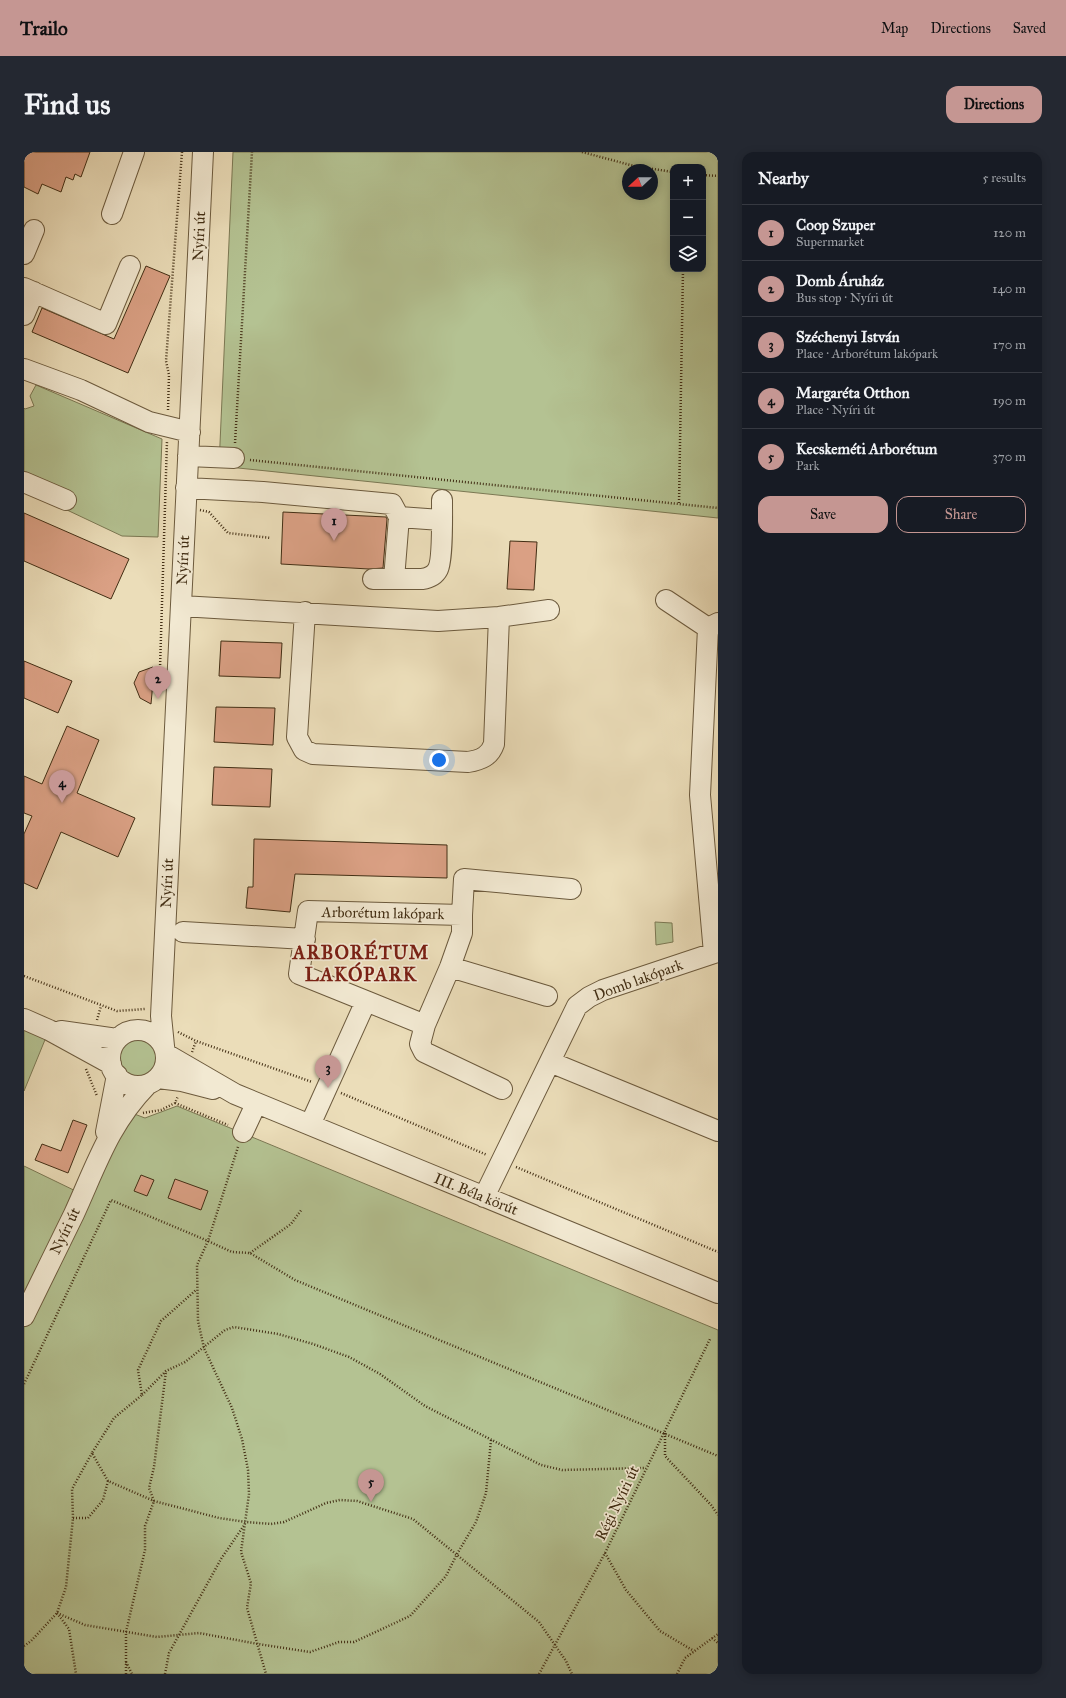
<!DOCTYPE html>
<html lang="en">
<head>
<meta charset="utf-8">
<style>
	body { margin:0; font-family:"IM FELL Great Primer",serif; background:#242831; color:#f1f3f6 }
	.controls { position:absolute; right:12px; top:12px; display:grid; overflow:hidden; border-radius:8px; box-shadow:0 2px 10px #0003 }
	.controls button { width:36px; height:36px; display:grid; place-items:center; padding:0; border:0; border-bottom:1px solid #363941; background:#171b24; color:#f1f3f6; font:20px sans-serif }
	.compass { position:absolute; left:598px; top:12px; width:36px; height:36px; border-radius:50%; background:#171b24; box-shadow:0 2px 10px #0003; rotate:248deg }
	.you { position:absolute; left:415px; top:608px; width:14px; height:14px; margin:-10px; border:3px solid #fff; border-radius:50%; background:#1a73e8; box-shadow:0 0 0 6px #1a73e833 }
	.badge { display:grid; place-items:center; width:26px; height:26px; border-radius:50%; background:#c59692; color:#111; font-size:13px; font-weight:700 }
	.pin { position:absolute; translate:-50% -33px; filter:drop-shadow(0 1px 2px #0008) }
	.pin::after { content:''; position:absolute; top:21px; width:14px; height:12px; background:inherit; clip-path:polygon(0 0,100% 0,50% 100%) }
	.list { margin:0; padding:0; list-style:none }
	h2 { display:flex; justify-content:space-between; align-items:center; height:52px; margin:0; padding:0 16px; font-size:17px }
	h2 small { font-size:13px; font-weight:400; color:#9ea1a6 }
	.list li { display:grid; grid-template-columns:26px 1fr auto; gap:12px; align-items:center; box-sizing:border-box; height:56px; padding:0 16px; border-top:1px solid #363941 }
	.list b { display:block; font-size:15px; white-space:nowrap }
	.list p { margin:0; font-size:13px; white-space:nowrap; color:#9ea1a6 }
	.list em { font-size:13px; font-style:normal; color:#9ea1a6 }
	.actions { display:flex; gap:8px; padding:12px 16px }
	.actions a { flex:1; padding:9px 0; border:1px solid #c59692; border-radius:12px; text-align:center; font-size:14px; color:#c59692 }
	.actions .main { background:#c59692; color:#111 }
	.icon { flex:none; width:22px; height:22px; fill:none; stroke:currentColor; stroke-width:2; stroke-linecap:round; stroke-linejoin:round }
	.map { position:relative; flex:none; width:694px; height:1522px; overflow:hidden; border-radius:12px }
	header { display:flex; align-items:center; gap:24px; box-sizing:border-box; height:56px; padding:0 20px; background:#c59692; color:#111 }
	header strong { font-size:19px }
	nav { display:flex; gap:22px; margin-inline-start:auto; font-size:14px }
	.intro { display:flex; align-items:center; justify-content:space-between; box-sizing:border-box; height:96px; padding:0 24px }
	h1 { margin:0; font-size:28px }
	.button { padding:10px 18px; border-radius:12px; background:#c59692; color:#111; font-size:14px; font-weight:700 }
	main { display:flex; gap:24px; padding:0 24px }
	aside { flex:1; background:#171b24; border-radius:12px; box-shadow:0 2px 10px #0003 }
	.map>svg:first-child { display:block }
	.green { fill:#b4c292; stroke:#7b7853; fill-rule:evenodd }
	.building { fill:#daa084; stroke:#422e14 }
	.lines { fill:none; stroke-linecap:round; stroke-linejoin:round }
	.minor-casing { stroke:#6c5a3d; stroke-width:22 }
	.path { stroke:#422e14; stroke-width:2.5; stroke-dasharray:1 2; stroke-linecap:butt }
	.minor { stroke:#f2e9d2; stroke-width:20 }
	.labels { text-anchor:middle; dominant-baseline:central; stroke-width:3.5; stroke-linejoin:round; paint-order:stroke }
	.street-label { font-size:15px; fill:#422e14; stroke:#f2e9d2 }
	.district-label { font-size:19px; font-weight:bold; letter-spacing:1px; fill:#7a1f14; stroke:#f2e9d2 }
</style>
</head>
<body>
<header>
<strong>Trailo</strong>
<nav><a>Map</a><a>Directions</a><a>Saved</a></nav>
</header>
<div class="intro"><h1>Find us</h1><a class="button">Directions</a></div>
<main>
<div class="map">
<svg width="694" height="1522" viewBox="0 0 694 1522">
	<rect width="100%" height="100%" fill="#ebddb9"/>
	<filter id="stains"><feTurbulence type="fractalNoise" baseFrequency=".005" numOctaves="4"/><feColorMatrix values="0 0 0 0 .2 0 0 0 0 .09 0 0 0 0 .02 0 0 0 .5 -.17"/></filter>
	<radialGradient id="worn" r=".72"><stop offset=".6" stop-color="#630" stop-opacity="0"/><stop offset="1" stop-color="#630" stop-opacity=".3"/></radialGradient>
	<path class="green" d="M209 0H694V366L195 314ZM649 15H679V117H649ZM604 18H628V42H604Z
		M12 233 138 287 134 385 98 384 43 358 0 326V256L1 257 10 254 6 244Z
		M631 770 648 771 649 790 632 793Z
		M0 867 25 878 0 939Z
		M94 906a21 21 0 1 1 42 0a21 21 0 1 1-42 0Z
		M153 954 694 1178V1522H0V1014L62 1044 105 960 121 966Z"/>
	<path class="building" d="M0 0H66L57 25 51 22 49 28 42 25 37 40 18 32 14 42 0 35Z
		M122 114 146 124 104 221 8 180 18 156 90 187Z
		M259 360 362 365 363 367 359 416 345 417 257 412Z
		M0 361 105 407 87 447 0 409Z
		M486 389 513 390 510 438 483 437Z
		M197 489 258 491 256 526 195 524Z
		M0 509 48 529 34 561 0 546Z
		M129 515 128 541 127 552 116 546 110 531 115 520Z
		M192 555 251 556 249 593 190 590Z
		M43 574 75 588 53 641 111 666 94 705 37 680 13 737 0 731V682L8 664 0 661V624L18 632Z
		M190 615 248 617 246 655 188 653Z
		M230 687 423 693V726L271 722 266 760 222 756 224 735H229Z
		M49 968 63 973 44 1021 11 1008 18 992 37 999Z
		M117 1023 130 1028 123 1044 110 1039Z
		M151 1027 184 1039 177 1058 144 1046Z"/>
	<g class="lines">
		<g class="minor-casing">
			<path id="minor" d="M88 62 110 0
				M0 102 10 78
				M0 136 82 172 106 114
				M0 163 10 140
				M0 217 57 238 125 270 166 280
				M164 304 210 306
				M0 330 42 348
				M162 336 239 340 368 352 375 365 417 368
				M349 427H398C405 426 411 423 414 417 419 407 418 362 418 348
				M370 427 375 365
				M642 448 684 476
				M157 454 414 469 475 465 525 458
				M281 460 273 585 280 598 289 602 444 610C457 608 466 604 470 592L475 465
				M438 763 440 727 547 737
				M159 780 281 787
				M426 815 523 844
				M0 867 25 878 87 912
				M401 873 396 892 400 900 478 937
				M86 906a28 28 0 1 1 56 0a28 28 0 1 1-56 0Z
				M37 879 93 887
				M140 894 137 864 179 0
				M142 902 211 942 694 1141
				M526 910 694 979
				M134 926 158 929 189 937
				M286 973 342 849 275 822 284 759 438 763V781L426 815 401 873 342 849
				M82 980 93 923
				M219 980 232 952
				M460 1045 553 854 565 845 579 838 690 801 676 643 684 476 694 471
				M0 1164C17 1130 33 1096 50 1062 72 1014 85 972 123 933"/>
		</g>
		<path class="path" d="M558 0 610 14 649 20
			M679 23 694 24
			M144 258 145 223 142 209 158 0
			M211 291 228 0
			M226 308 694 356
			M655 351 659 117
			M176 358 185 360 204 381 247 386
			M136 516 143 289
			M0 824 93 859 121 857
			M73 868 77 854
			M154 880 172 889 288 930
			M168 900 172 889
			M62 917 73 944
			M317 941 463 1003
			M151 951 204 973
			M119 961 137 958 151 951 154 944
			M214 995 184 1089 208 1100 226 1101 271 1128 694 1304
			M492 1015 694 1100
			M226 1101 267 1072 278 1057
			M0 1232 87 1048 184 1089 173 1113 174 1169 180 1196 208 1256 218 1287 224 1318 225 1342 217 1400 227 1431 223 1456 242 1522
			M118 1243 142 1219 161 1210 201 1178 210 1175 254 1182 289 1192 325 1205 356 1222 401 1254 517 1313 538 1318 622 1316
			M641 1281V1304L687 1353 694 1363
			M84 1329 68 1301 90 1266 118 1243 114 1218 137 1169 172 1138
			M49 1366H64L79 1348 84 1329 130 1349 195 1366 222 1370 247 1372 260 1370 302 1351 316 1348 333 1349 389 1367 515 1470 542 1509 548 1522
			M581 1401 602 1438 636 1479 670 1499
			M33 1461 61 1473 133 1485 175 1481 234 1492 286 1500 315 1490H330L386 1464 422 1424 433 1402 452 1370 462 1341 467 1288
			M33 1461 45 1477 52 1522
			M688 1486 694 1491
			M0 1494 7 1489 33 1461 42 1435 49 1366 48 1337 68 1301
			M102 1510V1480L121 1398V1374L130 1349 125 1336 130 1315 142 1219
			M102 1522V1510L108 1522
			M141 1522 145 1501 197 1407 221 1372
			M515 1522 581 1401 686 1187
			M653 1522 661 1506 694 1482"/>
		<use href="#minor" class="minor"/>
	</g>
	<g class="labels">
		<g class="street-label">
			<text transform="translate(175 84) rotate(-87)">Nyíri út</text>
			<text transform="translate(159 408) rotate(-87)">Nyíri út</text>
			<text transform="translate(143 731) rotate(-87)">Nyíri út</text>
			<text transform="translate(359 761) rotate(1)">Arborétum lakópark</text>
			<text transform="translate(614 828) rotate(-20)">Domb lakópark</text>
			<text transform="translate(452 1042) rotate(22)">III. Béla körút</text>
			<text transform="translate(41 1079) rotate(-64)">Nyíri út</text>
			<text transform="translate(593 1351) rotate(-64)">Régi Nyíri út</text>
		</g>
		<g class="district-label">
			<text x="337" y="800">ARBORÉTUM<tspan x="337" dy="22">LAKÓPARK</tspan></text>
		</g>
	</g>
	<rect width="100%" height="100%" filter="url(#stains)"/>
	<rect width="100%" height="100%" fill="url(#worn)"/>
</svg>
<div class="controls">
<button>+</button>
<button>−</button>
<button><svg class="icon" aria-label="layers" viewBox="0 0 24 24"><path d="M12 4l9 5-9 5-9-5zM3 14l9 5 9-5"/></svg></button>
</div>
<svg class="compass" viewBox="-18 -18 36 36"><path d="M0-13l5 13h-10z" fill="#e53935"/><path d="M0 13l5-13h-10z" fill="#9ea1a6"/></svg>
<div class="you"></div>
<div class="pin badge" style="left:310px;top:389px">1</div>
<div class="pin badge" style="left:134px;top:547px">2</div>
<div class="pin badge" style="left:304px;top:936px">3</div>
<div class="pin badge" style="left:38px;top:651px">4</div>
<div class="pin badge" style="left:347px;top:1350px">5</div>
</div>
<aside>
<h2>Nearby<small>5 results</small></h2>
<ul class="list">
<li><span class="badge">1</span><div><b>Coop Szuper</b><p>Supermarket</p></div><em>120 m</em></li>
<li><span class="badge">2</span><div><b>Domb Áruház</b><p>Bus stop · Nyíri út</p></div><em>140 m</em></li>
<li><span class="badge">3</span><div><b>Széchenyi István</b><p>Place · Arborétum lakópark</p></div><em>170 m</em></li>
<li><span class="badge">4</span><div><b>Margaréta Otthon</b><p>Place · Nyíri út</p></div><em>190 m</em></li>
<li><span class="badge">5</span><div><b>Kecskeméti Arborétum</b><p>Park</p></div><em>370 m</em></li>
</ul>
<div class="actions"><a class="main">Save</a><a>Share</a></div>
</aside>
</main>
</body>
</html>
